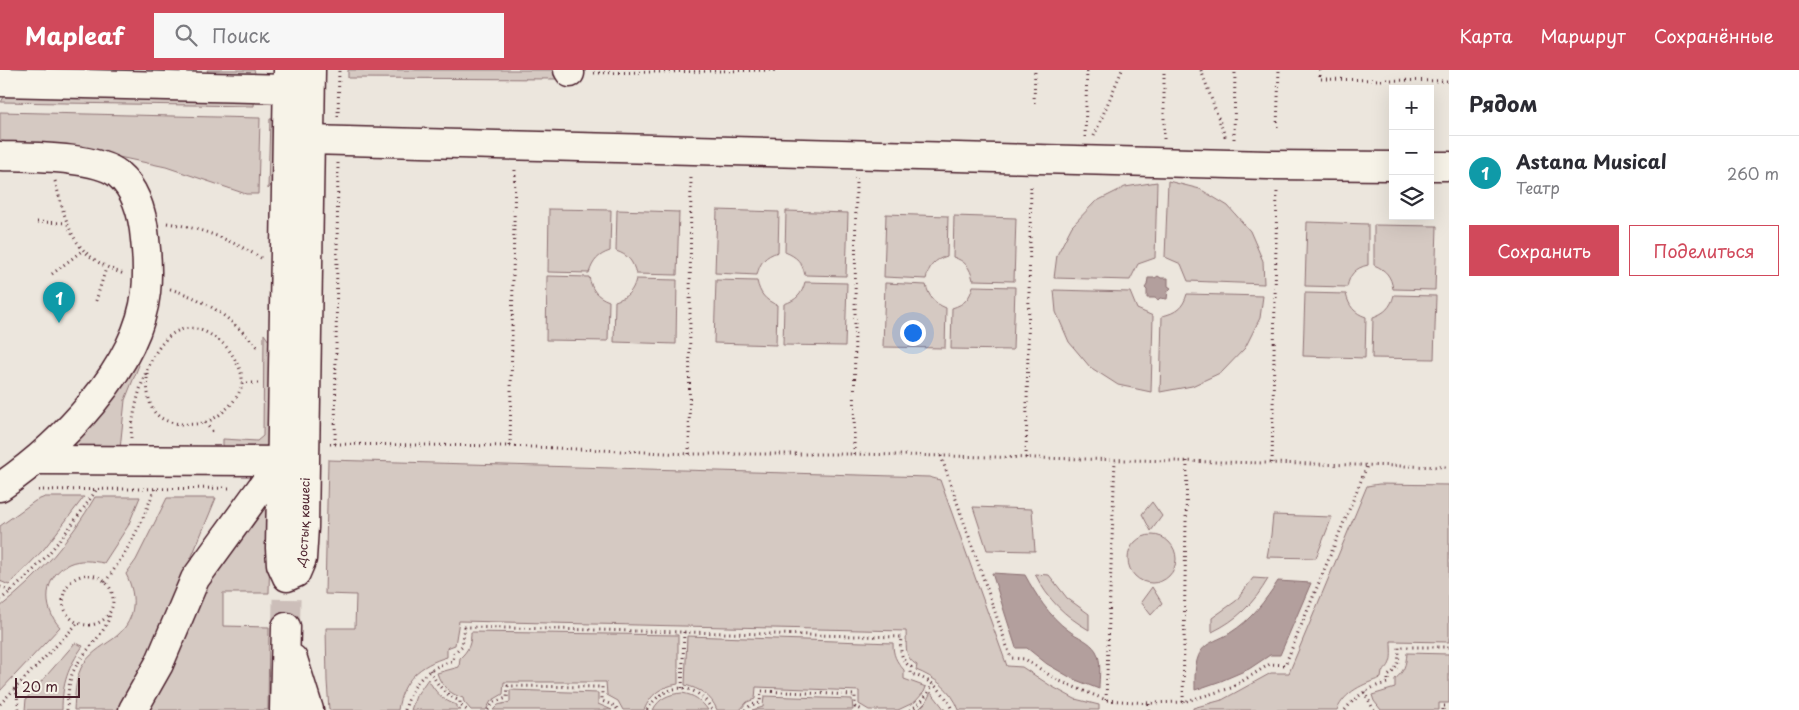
<!DOCTYPE html>
<html lang="ru">
<head>
<meta charset="utf-8">
<style>
	body { margin:0; font-family:"Playpen Sans",sans-serif; background:#f7f7f7; color:#2b2b33 }
	.controls { position:absolute; right:15px; top:15px; display:grid; overflow:hidden; border-radius:0px; box-shadow:0 5px 20px #0002 }
	.controls button { width:45px; height:45px; display:grid; place-items:center; padding:0; border:0; border-bottom:1px solid #e1e1e2; background:#fff; color:#2b2b33; font:25px sans-serif }
	.scale { position:absolute; left:15px; bottom:12px; width:65px; box-sizing:border-box; padding-left:5px; border:2px solid #4a1f2b; border-top:0; font-size:14px; line-height:18px; white-space:nowrap; color:#4a1f2b; -webkit-text-stroke:4px #f7f3e8; paint-order:stroke }
	.you { position:absolute; left:912px; top:262px; width:18px; height:18px; margin:-12px; border:4px solid #fff; border-radius:50%; background:#1a73e8; box-shadow:0 0 0 8px #1a73e833 }
	.badge { display:grid; place-items:center; width:32px; height:32px; border-radius:50%; background:#d1495b; color:#fff; font-size:16px; font-weight:700 }
	.pin { position:absolute; translate:-50% -41px; filter:drop-shadow(0 1px 2px #0008) }
	.pin::after { content:''; position:absolute; top:26px; width:18px; height:15px; background:inherit; clip-path:polygon(0 0,100% 0,50% 100%) }
	.list { margin:0; padding:0; list-style:none }
	h2 { display:flex; justify-content:space-between; align-items:center; height:65px; margin:0; padding:0 20px; font-size:21px }
	h2 small { font-size:16px; font-weight:400; color:#7c7c81 }
	.list li { display:grid; grid-template-columns:32px 1fr auto; gap:15px; align-items:center; box-sizing:border-box; height:75px; padding:0 20px; border-top:1px solid #e1e1e2 }
	.list b { display:block; font-size:19px; white-space:nowrap }
	.list p { margin:0; font-size:16px; white-space:nowrap; color:#7c7c81 }
	.list em { font-size:16px; font-style:normal; color:#7c7c81 }
	.actions { display:flex; gap:10px; padding:15px 20px }
	.actions a { flex:1; padding:11px 0; border:1px solid #d1495b; border-radius:0px; text-align:center; font-size:18px; color:#d1495b }
	.actions .main { background:#d1495b; color:#fff }
	.icon { flex:none; width:28px; height:28px; fill:none; stroke:currentColor; stroke-width:2; stroke-linecap:round; stroke-linejoin:round }
	.map { position:relative; flex:none; width:1449px; height:640px; overflow:hidden }
	header { display:flex; align-items:center; gap:30px; box-sizing:border-box; height:70px; padding:0 25px; background:#d1495b; color:#fff }
	header strong { font-size:24px }
	nav { display:flex; gap:28px; margin-inline-start:auto; font-size:18px }
	.search { width:350px; height:45px; background:#f7f7f7; display:flex; align-items:center; gap:12px; box-sizing:border-box; padding:0 18px; border-radius:0px; color:#7c7c81; font-size:19px }
	main { display:flex }
	aside { flex:1; background:#fff }
	.map>svg:first-child { display:block }
	.green { fill:#d5c9c2; stroke:#907476 }
	.water { fill:#b39f9d; stroke:#896c6f }
	.lines { fill:none; stroke-linecap:round; stroke-linejoin:round }
	.minor-tunnel { stroke:#ccbeb9; stroke-width:28; stroke-dasharray:28 14; stroke-linecap:butt }
	.minor-casing { stroke:#4a1f2b; stroke-width:31 }
	.path { stroke:#4a1f2b; stroke-width:3; stroke-dasharray:1 4; stroke-linecap:butt }
	.minor { stroke:#f7f3e8; stroke-width:28 }
	.labels { text-anchor:middle; dominant-baseline:central; stroke-width:4; stroke-linejoin:round; paint-order:stroke }
	.street-label { font-size:12px; fill:#4a1f2b; stroke:#f7f3e8 }
</style>
</head>
<body>
<header>
<strong>Mapleaf</strong>
<div class="search"><svg class="icon" aria-label="search" viewBox="0 0 24 24"><circle cx="10" cy="10" r="6"/><path d="M15 15l6 6"/></svg>Поиск</div>
<nav><a>Карта</a><a>Маршрут</a><a>Сохранённые</a></nav>
</header>
<main>
<div class="map">
<svg width="1449" height="640" viewBox="0 0 1449 640">
	<rect width="100%" height="100%" fill="#ece6dd"/>
	<filter id="ink" filterUnits="userSpaceOnUse"><feTurbulence type="fractalNoise" baseFrequency=".02" numOctaves="2"/><feDisplacementMap in="SourceGraphic" scale="10" xChannelSelector="R" yChannelSelector="G"/><feConvolveMatrix kernelMatrix="1 2 1 2 8 2 1 2 1" color-interpolation-filters="sRGB"/></filter>
	<g filter="url(#ink)">
		<path class="green" d="M207 0H254L258 11 211 9Z
			M348 0H558L563 9 348 8Z
			M255 21 254 36 1 32 6 24Z
			M0 42 260 48 258 124H246L166 97 114 86 0 77Z
			M270 49H280L273 113 268 119Z
			M1168 111 1200 119 1228 136 1250 161 1263 191 1264 214 1188 211 1181 194 1165 187Z
			M1157 112 1155 188 1138 194 1130 210 1054 208 1057 185 1072 156 1095 132 1125 117Z
			M549 139 611 140 610 181C598 185 593 191 589 203L548 202Z
			M617 140 679 142 677 205 636 204C633 191 628 185 616 181Z
			M717 140 779 142 778 182C765 186 760 192 757 205L715 203Z
			M786 141 848 143 846 206 805 205C802 192 797 187 785 182Z
			M886 144 948 146 947 186C934 190 929 196 926 209L884 207Z
			M954 146 1016 148 1014 211 973 210C970 197 965 191 953 187Z
			M1307 152 1368 154V195C1355 198 1350 204 1347 217L1305 216Z
			M1374 155 1437 156 1435 220 1393 219C1391 206 1386 200 1374 195Z
			M547 206 589 207C592 220 596 226 609 231L608 271 546 270Z
			M636 209 677 210 676 274 614 272 615 231C628 227 633 221 636 209Z
			M716 210 757 211C760 224 765 230 777 235L776 275 714 273Z
			M805 212 847 213 845 276 783 275 784 234C797 230 802 224 805 212Z
			M885 213 926 215C929 227 934 233 946 238L945 278 883 277Z
			M973 216 1015 217 1013 280 951 279 952 238C965 234 970 228 973 216Z
			M1054 220 1130 222 1137 239 1153 246 1151 322 1118 315 1090 297 1069 272 1056 242Z
			M1305 223 1346 224C1349 236 1354 243 1366 247L1365 288 1303 286Z
			M1187 224 1263 226 1260 248 1245 278 1222 302 1192 316 1160 322 1162 246C1176 243 1183 238 1187 224Z
			M1394 225 1436 226 1434 289 1372 288 1373 247C1385 243 1391 237 1394 225Z
			M264 264 273 277V370L260 381H223V369L257 371 263 366Z
			M132 290 139 295 125 330 120 379H62Z
			M328 390 929 407 940 410 1007 596 1022 597 1051 616 1075 629 1099 635V640H959C952 620 934 607 916 600L917 595C903 587 907 575 906 561L459 551 455 575 447 578V587C420 595 402 610 398 640H329L327 611 326 558H355L356 525 325 524Z
			M1379 414 1449 415V572L1391 571C1391 584 1394 594 1382 602L1381 608C1364 614 1345 621 1337 640H1193V638L1222 630 1271 603H1289L1367 416Z
			M45 427H84L44 479 9 515 0 511V456L35 431Z
			M95 427H140L128 456 104 493C92 491 80 489 69 494 43 506 42 538 60 557L0 621V537C39 507 71 469 95 427Z
			M167 428H216L159 566 122 640H74C75 626 75 611 81 598 89 584 100 578 113 569 136 552 138 528 126 504L136 490Z
			M271 428 269 523H223V556L269 557 268 640H148L217 489Z
			M1152 432 1162 446 1151 461 1142 444Z
			M973 437 1032 439 1035 481 987 480Z
			M1273 445 1332 447 1316 488 1267 487 1271 465Z
			M1128 489a24 24 0 1 1 48 0a24 24 0 1 1-48 0Z
			M1035 504 1049 505 1067 528 1089 544V560C1065 546 1048 530 1035 504Z
			M1253 508 1268 509C1254 533 1237 550 1212 562V548L1236 531Z
			M1152 517 1162 533 1151 545 1141 532Z
			M471 562 678 565V614C660 617 651 624 644 640H623L618 631 607 625 606 612H504L503 624 491 631 486 640H471L464 632 463 628C450 624 441 616 437 603L459 597 460 588C469 580 471 573 471 562Z
			M687 566 893 573C893 585 896 591 904 600V609L926 617 924 622 915 632 898 640H869L859 634V621L756 617 755 629 747 632 740 640H717C711 625 700 619 685 615Z
			M75 573 83 576C68 597 62 614 62 640H25L26 629Z
			M1407 583 1449 584V633H1439V640H1381L1374 631 1372 625 1395 618V609C1404 602 1406 595 1407 583Z
			M428 609C435 622 443 631 457 635V638L461 640H411L416 626Z
			M510 620 598 623V634L612 640H493L498 635 510 632Z
			M931 622 945 640H918L926 632Z
			M682 623C694 625 701 630 708 640H653C659 628 669 624 682 623Z
			M764 626 852 629 853 640H752L763 637Z"/>
		<path class="water" d="M1158 206 1161 208H1168V216L1171 218 1168 221 1167 229 1160 228 1158 230 1155 228H1147V220L1145 218 1147 215 1148 208H1155Z
			M992 503 1025 505C1036 525 1049 546 1068 560 1077 567 1090 571 1096 581 1102 591 1099 607 1099 619L1073 609 1047 594 1027 578H1016Z
			M1278 511 1311 513 1280 585H1270L1249 599 1221 611 1195 620C1195 608 1194 592 1201 581 1207 572 1221 569 1230 563 1251 550 1265 531 1278 511Z"/>
		<g class="lines">
			<path class="minor-tunnel" d="M286 557 287 507"/>
			<g class="minor-casing">
				<g id="minor">
					<path id="s1" d="M288 0 280 478 281 494 287 507 296 503 302 489 304 457 311 0"/>
					<path d="M568 0 570 3"/>
					<path d="M0 12 288 19"/>
					<path d="M309 70 1268 95 1393 96"/>
					<path d="M0 86C29 87 96 86 118 104 137 120 143 146 145 169 147 187 148 204 146 222 138 298 60 376 0 417"/>
					<path d="M1430 96H1449"/>
					<path d="M37 390 293 391"/>
					<path d="M293 589 309 640"/>
					<path d="M133 640 159 594 195 509 280 392"/>
					<path d="M284 640 286 557"/>
				</g>
			</g>
			<path class="path" d="M1201 0 1226 69
				M1320 0V9L1449 11
				M594 3 776 0
				M1034 33 1035 0
				M338 47 339 0
				M1277 57 1279 0
				M1094 66 1122 0
				M1085 67 1087 0
				M1164 69V0
				M1234 69 1235 0
				M55 111C68 159 72 186 124 204
				M37 152 67 153
				M167 153C202 158 231 170 261 188
				M52 204 83 180
				M170 219C211 231 230 249 259 278
				M96 231 106 198
				M242 313H259
				M205 353 215 364
				M131 368C133 330 158 228 214 267 224 273 231 281 236 292 240 298 243 306 242 314 239 330 219 349 203 353 187 356 160 355 152 338 147 327 147 313 147 301
				M330 374 510 376 689 384H854L1449 397
				M335 374 338 93
				M510 376 515 99
				M689 384 691 104
				M854 384 856 107
				M941 386 1011 588 1025 589 1057 610 1106 630 1149 633 1183 632 1231 618 1270 594 1285 595 1367 396
				M1026 388 1031 114
				M1272 393 1277 119
				M38 420 232 418
				M63 530a25 25 0 1 1 50 0a25 25 0 1 1-50 0Z
				M105 512C129 480 141 455 155 418
				M0 517 11 521
				M0 530C40 499 69 460 97 419
				M430 600C437 615 445 625 460 631V635L467 640
				M16 618 19 640
				M682 618 684 562
				M1364 622 1374 640
				M1106 630 1115 390
				M1183 632 1187 391
				M0 634 77 554
				M67 640C68 626 68 610 75 598 85 579 104 566 110 545
				M405 640C411 614 427 597 453 591L454 583 462 576 465 557 901 567C900 578 900 591 911 597V604C930 609 945 621 952 640
				M488 640 494 632 507 628 508 616 602 617V631L615 636 618 640
				M647 640C664 612 696 610 712 640
				M745 640 751 635 760 633 761 621 855 625V637L863 640
				M910 640C921 634 927 625 933 614
				M1149 640V633
				M1345 640C1356 626 1370 616 1388 613V606C1399 599 1399 589 1399 577H1449
				M1443 640V636H1449"/>
			<use href="#minor" class="minor"/>
		</g>
	</g>
	<g class="labels">
		<g class="street-label">
			<text stroke="none"><textPath href="#s1" startOffset="571">Достық көшесі</textPath></text>
		</g>
	</g>
</svg>
<div class="controls">
<button>+</button>
<button>−</button>
<button><svg class="icon" aria-label="layers" viewBox="0 0 24 24"><path d="M12 4l9 5-9 5-9-5zM3 14l9 5 9-5"/></svg></button>
</div>
<div class="scale">20 m</div>
<div class="you"></div>
<div class="pin badge" style="left:59px;top:253px;background:#0f9aa8">1</div>
</div>
<aside>
<h2>Рядом<small></small></h2>
<ul class="list">
<li><span class="badge" style="background:#0f9aa8">1</span><div><b>Astana Musical</b><p>Театр</p></div><em>260 m</em></li>
</ul>
<div class="actions"><a class="main">Сохранить</a><a>Поделиться</a></div>
</aside>
</main>
</body>
</html>
